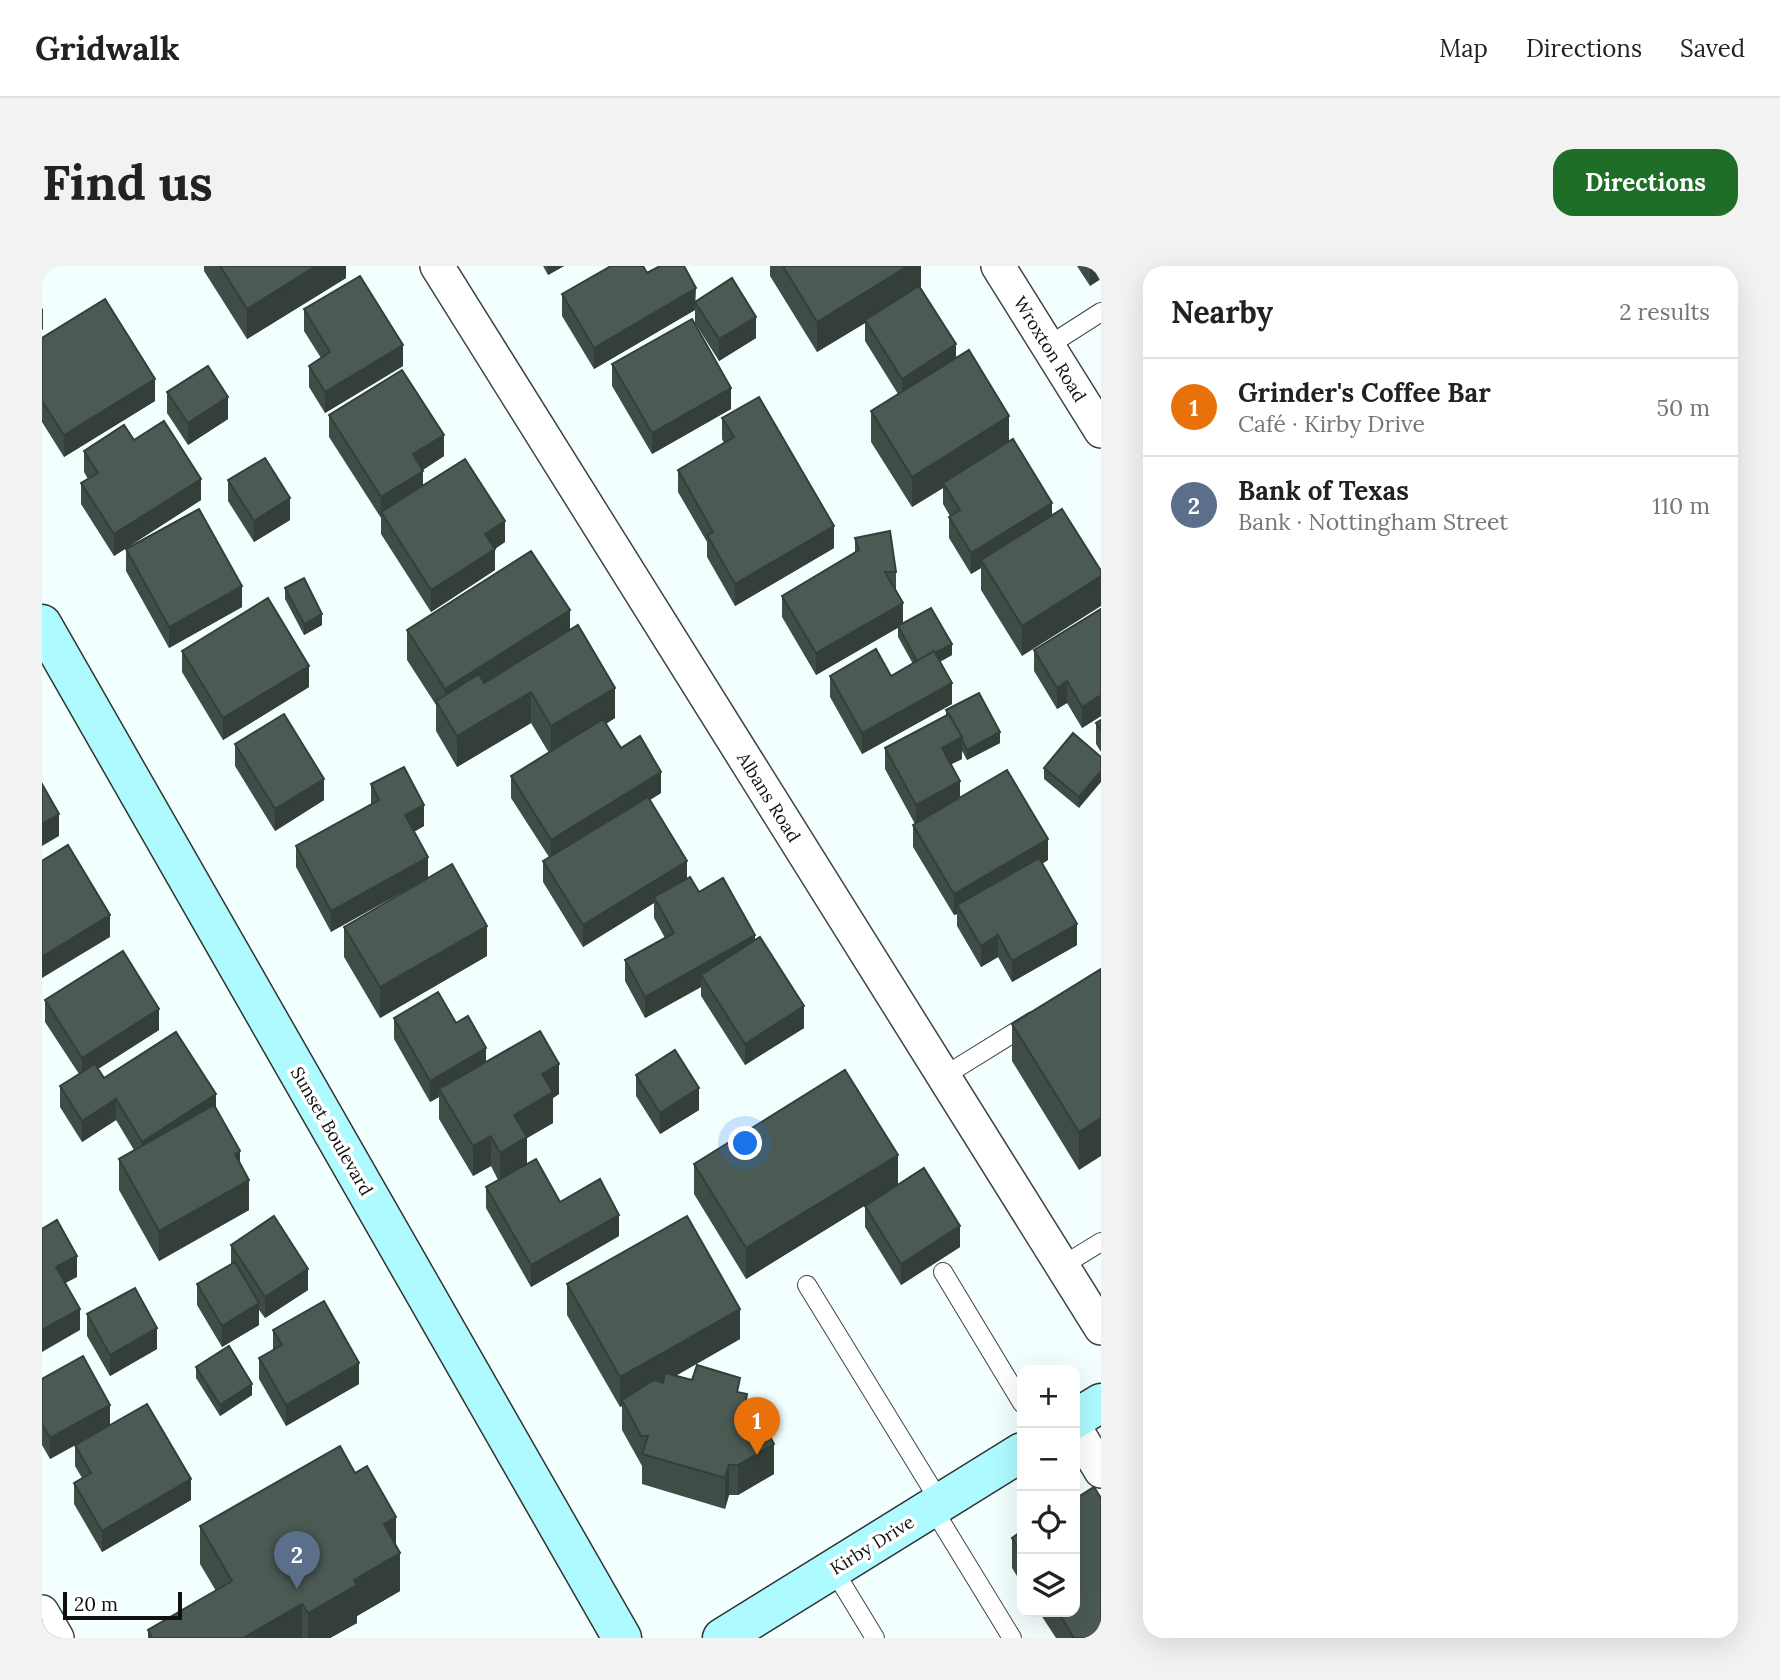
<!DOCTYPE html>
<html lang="en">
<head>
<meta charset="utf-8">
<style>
	body { margin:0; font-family:Lora,serif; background:#f2f2f2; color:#222 }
	.controls { position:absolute; right:21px; bottom:21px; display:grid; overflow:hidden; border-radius:14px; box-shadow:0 7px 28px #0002 }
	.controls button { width:63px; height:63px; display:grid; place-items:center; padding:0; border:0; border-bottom:2px solid #e0e0e0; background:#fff; color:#222; font:35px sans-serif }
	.scale { position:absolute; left:21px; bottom:18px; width:119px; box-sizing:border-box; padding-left:7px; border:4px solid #101010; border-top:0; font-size:19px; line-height:24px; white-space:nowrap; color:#101010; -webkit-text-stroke:5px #fff; paint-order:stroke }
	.you { position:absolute; left:704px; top:878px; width:24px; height:24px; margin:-18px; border:5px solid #fff; border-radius:50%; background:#1a73e8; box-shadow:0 0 0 10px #1a73e833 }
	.badge { display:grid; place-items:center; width:46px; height:46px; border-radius:50%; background:#1f6e28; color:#fff; font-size:23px; font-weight:700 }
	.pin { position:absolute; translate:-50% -58px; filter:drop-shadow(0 2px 4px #0008) }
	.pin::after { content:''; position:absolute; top:37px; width:24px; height:21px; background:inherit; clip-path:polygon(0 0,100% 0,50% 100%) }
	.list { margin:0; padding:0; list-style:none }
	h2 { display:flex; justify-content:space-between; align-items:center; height:91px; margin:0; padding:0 28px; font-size:30px }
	h2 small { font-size:23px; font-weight:400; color:#767676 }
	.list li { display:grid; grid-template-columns:46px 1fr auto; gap:21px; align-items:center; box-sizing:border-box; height:98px; padding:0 28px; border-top:2px solid #e0e0e0 }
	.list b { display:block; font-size:26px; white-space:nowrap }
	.list p { margin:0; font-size:23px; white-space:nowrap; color:#767676 }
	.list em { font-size:23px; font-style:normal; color:#767676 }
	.icon { flex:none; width:38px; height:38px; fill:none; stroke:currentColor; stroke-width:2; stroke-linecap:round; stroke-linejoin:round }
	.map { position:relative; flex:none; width:1059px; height:1372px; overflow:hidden; border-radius:21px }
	header { display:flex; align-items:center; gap:42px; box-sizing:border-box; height:98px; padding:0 35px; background:#fff; border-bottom:2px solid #e0e0e0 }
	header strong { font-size:33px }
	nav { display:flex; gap:38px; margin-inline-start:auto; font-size:24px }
	.intro { display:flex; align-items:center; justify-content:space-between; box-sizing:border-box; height:168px; padding:0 42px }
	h1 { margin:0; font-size:49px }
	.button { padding:18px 32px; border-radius:21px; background:#1f6e28; color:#fff; font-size:24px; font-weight:700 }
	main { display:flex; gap:42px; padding:0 42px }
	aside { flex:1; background:#fff; border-radius:21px; box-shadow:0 7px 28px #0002 }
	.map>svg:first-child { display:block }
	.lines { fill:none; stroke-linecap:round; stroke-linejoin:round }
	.lane-casing { stroke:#434343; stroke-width:20 }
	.street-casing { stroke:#434343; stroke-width:36 }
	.secondary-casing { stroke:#323232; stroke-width:41 }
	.lane { stroke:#fff; stroke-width:18 }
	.street { stroke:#fff; stroke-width:33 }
	.secondary { stroke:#aefbff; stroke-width:38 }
	.wall { fill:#404d47 }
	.shaded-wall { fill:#343f3a }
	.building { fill:#4b5a53; stroke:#343f3a; stroke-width:2 }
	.labels { text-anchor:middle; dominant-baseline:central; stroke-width:7; stroke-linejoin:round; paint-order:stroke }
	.street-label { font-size:18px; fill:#101010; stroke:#fff }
</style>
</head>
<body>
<header>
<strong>Gridwalk</strong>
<nav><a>Map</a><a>Directions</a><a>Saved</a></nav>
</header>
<div class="intro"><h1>Find us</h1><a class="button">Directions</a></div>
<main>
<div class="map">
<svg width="1059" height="1372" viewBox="0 0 1059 1372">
	<rect width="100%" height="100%" fill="#f3ffff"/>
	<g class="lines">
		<g class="lane-casing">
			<path id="lane" d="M1006 80 1059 46
				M902 810 991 755
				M1020 1000 1059 976
				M901 1006 980 1137
				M765 1019 898 1236
				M890 1241 970 1372
				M791 1303 833 1372"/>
		</g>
		<g class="street-casing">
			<path id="street" d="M395 0 1059 1062
				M956 0 1059 165
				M1033 1162 1059 1205
				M0 1346 15 1372"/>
		</g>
		<g class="secondary-casing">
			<path id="secondary" d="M0 358 580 1372
				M1033 1153 1059 1137
				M680 1372 980 1186"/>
		</g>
		<use href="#lane" class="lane"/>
		<use href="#street" class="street"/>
		<use href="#secondary" class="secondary"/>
	</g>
	<path class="wall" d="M162 0H304V12L205 73 162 5Z
		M501 0H522L506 9Z
		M728 0H879L878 22 914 92 967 175 1010 237 980 390 939 324V302L929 308 907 272V251L908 250 901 238V222L870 241 829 176V145L856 128 823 75V57L775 86 728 10Z
		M1035 0H1059L1048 20Z
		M605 7 654 35 714 72 677 95 653 57V44L552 103 520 50V28Z
		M262 43 361 100 283 147 267 121V100L279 92 262 65Z
		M0 72 113 135 22 191 0 156Z
		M570 98 689 143 610 188 570 120Z
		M125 126 186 153 146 179 125 147Z
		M287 149 402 190 381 204V220L463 276 453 283V304L389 346 339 268V252L287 171Z
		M680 152 792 282 693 340 665 291V276L636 226V204L682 177 680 173Z
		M92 174 159 234 72 290 39 238V217L46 213 42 206V185Z
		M186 214 248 254 212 276 186 235Z
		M813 272 854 306V326L861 357 910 389 898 396 910 438 820 488 788 431V410H849L871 398 856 371V361L774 409 740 351V330L813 286Z
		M84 283 200 341 127 382 84 305Z
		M243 322 280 359 262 369 243 333Z
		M1059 343V450L1040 462 1025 437 1015 443 992 405V384Z
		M365 364H528L573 452 564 458 579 482 619 527 608 534 645 613 657 626 713 674 762 762 703 799 659 730V721L603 752 583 715V694L623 672 612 652V637L541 681 501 616V595L507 591 469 532V510L507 487 489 457 415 501 394 465V439L365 394Z
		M140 385 267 421 181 474 140 406Z
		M904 444 958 477 925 494 920 485V493L909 498 918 532 1006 594 1000 598 1035 679 970 716 956 691 939 701 915 660V648L912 649 871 581V559L873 558 843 503V482L904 449Z
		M1059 454V486L1054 478V457Z
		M193 478 282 534 233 565 193 500Z
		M1059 491 1037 542 1002 513V502Z
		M329 518 382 560 372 566 289 666 254 601V580L329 538Z
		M302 661 445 690 338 752 302 691Z
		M1059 703 1037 904 970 795V758Z
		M3 734 117 764 56 803 62 812 174 843 198 897 207 944 117 995 77 924V893L92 884 74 854 40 876 18 841V820L37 808 3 756Z
		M352 752 414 757 444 796 517 828 511 832V857L485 872V898L518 936 577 970 489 1021 444 942V921L456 914 449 900 431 910 397 853V831L388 836 352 773Z
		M594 809 657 844 618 868 594 830Z
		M652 898 856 919 918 981 859 1019 823 961V940L848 924 704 1013 652 928Z
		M189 979 266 1024 223 1052 217 1044V1059L180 1081 155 1039V1018L189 998Z
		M525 1018 698 1073 633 1110 698 1127 705 1141 732 1208 696 1229H687L683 1243 600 1218V1200L580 1164V1140L578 1141 525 1049Z
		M45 1048 115 1083 68 1110 45 1070Z
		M231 1064 317 1118 244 1160 217 1113V1092L231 1084Z
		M154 1101 210 1129 178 1150 154 1112Z
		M0 1113 68 1159 149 1234 60 1286 32 1238V1217L40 1212 33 1200V1179L8 1193 0 1179Z
		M158 1260 354 1279 358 1325 315 1350V1357L288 1372H106V1364L174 1325 158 1298Z
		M980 1265V1318L970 1302V1272Z
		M997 1346H1033L1059 1372H1014Z"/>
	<path class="shaded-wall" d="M274 0H304V12L205 73V43Z
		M506 0H522L506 9Z
		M866 0H879V22L823 54V57L775 86V56Z
		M1048 0H1059V13L1048 20Z
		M654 22 653 44 552 103V82Z
		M1 42V63L0 64V43Z
		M714 51V72L677 95V73Z
		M914 78V100L860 134V113Z
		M361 79V100L283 147V126Z
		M113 113V135L22 191V169Z
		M689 122V143L610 188V167Z
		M186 131V153L146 179V157Z
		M967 150V180L901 217V222L870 241V211Z
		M402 169V190L371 210V188Z
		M381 205V226L339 246V252V231Z
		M159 213V234L72 290V268Z
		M248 232V254L212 276V255Z
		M1010 237V258L939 294V302L929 308V287Z
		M463 255V276L443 289V268Z
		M792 260V282L693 340V318Z
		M453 283V304L389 346V324Z
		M1059 310V340L980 390V360Z
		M200 320V341L127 382V361Z
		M861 337V359L774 409V387Z
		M528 344V374L403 450V423Z
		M280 348V359L262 369V358Z
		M910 378V389L876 407V396Z
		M267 400V421L181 474V452Z
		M1025 415V437L1015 443V422Z
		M910 417V438L820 488V467Z
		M573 422V452L509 491V460Z
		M489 426V457L415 501V470Z
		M1059 429V450L1040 462V441Z
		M958 466V477L925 494V484Z
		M920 471V493L900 503V482Z
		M1059 505V516L1037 542V531Z
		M619 506V527L509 595V574Z
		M282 513V534L233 565V543Z
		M918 515V537L874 560V539Z
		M382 539V560L363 570V549Z
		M17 548V570L0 580V558Z
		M1006 573V594L919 645 915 639V648L912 649V628Z
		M386 591V612L289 666V645Z
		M645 595V617L612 631V637L541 681V659Z
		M68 649V671L0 712V691Z
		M1035 658V679L970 716V695Z
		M445 660V690L338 752V721Z
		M713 669V690L659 709V721L603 752V731Z
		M956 669V691L939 701V680Z
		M762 740V762L703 799V778Z
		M117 743V764L40 813V792Z
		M444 782V804L397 823V831L388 836V815Z
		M517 798V828L511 832V857L485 872V902L458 918V887L472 849 500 808Z
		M657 822V844L618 868V847Z
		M174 828V850L100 897V876Z
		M74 833V854L40 876V855Z
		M1059 852V890L1037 904V866Z
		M449 870V900L431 910V880Z
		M198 885V916L193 888Z
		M856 889V919L704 1013V982Z
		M207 914V944L117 995V965Z
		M577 949V970L489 1021V999Z
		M918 960V981L859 1019V998Z
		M35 990V1011L14 1022V1001Z
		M266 1003V1024L223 1052V1031Z
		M217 1037V1059L180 1081V1060Z
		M38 1043V1064L0 1086V1064Z
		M698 1043V1073L583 1139 580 1134V1140L578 1141V1111Z
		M115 1062V1083L68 1110V1089Z
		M317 1097V1118L244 1160V1139Z
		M210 1118V1129L178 1150V1139Z
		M68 1139V1160L8 1193V1172Z
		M732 1178V1208L696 1229V1199Z
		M687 1199V1229L683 1243V1212Z
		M149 1213V1234L60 1286V1265Z
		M354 1251V1289L358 1287V1325L315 1350V1357L288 1372H266V1347L312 1314 342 1258Z
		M260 1338V1372H201Z"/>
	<path class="building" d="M178 0H274L205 43Z
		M569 0H601L605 7 618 0H642L654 22 552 82 520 28Z
		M741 0H866L775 56Z
		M318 10 361 79 283 126 267 100 288 86 262 43Z
		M690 12 714 51 677 73 653 36Z
		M877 20 914 78 860 113 823 54Z
		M63 33 113 113 22 169 0 135V72Z
		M650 53 689 122 610 167 570 98Z
		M927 84 967 150 870 211 829 145Z
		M166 100 186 131 146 157 125 126Z
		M360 104 402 169 371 188 381 205 339 231 287 149Z
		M717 131 792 260 693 318 665 269 671 266 636 204 692 171 680 152Z
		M122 155 159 213 72 268 39 217 56 207 42 185 82 159 92 174Z
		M971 173 1010 237 929 287 907 251 918 244 901 217Z
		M223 192 248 232 212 255 186 214Z
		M423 193 463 255 443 268 453 283 389 324 339 246Z
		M157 243 200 320 127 361 84 283Z
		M1020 243 1059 305V310L980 360 939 294Z
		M848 265 854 306H843L861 337 774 387 740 330 817 284 813 272Z
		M489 285 528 344 403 423 365 364Z
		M262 312 280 348 262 358 243 322Z
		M226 332 267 400 181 452 140 385Z
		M889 342 910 378 893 387 892 385 875 395 856 360Z
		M1059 343V429L1040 441 1025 415 1015 422 992 384Z
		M536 359 573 422 509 460 489 426 415 470 394 435 437 408 442 417Z
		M834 383 849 410 892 385 910 417 820 467 788 410Z
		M937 427 958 466 925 484 920 474V471L904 444Z
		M242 448 282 513 233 543 193 478Z
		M907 448 920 471 900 482 918 515 874 539 843 482Z
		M561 453 579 482 598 470 619 506 509 574 469 510Z
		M1059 454V464L1054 457Z
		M1031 467 1059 491V505L1037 531 1002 502Z
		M362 501 382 539 363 549 386 591 289 645 254 580 337 534 329 518Z
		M965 504 1006 573 912 628 871 559Z
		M0 518 17 548 0 558Z
		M606 531 645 595 541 659 501 595Z
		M26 579 68 649 0 691V595Z
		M997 592 1035 658 970 695 956 669 939 680 915 639Z
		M410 598 445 660 338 721 302 661Z
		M648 611 657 626 681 612 713 669 603 731 583 694 632 667 612 631Z
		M718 671 762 740 703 778 659 709Z
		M81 685 117 743 40 792 3 734Z
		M1059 703V852L1037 866 970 758Z
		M396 726 414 757 426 750 444 782 388 815 352 752Z
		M498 765 517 798 500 808 511 826 472 849 485 871 458 887 449 870 431 880 397 823Z
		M134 766 174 828 100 876 74 833 40 855 18 820 53 798 62 812Z
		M633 784 657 822 618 847 594 809Z
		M803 804 856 889 704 982 652 898Z
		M172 839 198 885 193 888 207 914 117 965 77 893Z
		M494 893 518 936 558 913 577 949 489 999 444 921Z
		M882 902 918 960 859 998 823 940Z
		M232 950 266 1003 223 1031 189 979Z
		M645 950 698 1043 578 1111 525 1018Z
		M15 954 35 990 14 1001 38 1043 0 1064V963Z
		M193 996 217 1037 180 1060 155 1018Z
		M93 1022 115 1062 68 1089 45 1048Z
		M282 1035 317 1097 244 1139 217 1092 240 1079 231 1064Z
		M187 1080 210 1118 178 1139 154 1101Z
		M41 1090 68 1139 8 1172 0 1158V1113Z
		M655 1099 698 1112 695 1126 705 1128 703 1140 713 1144 732 1178 696 1199H687L683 1212 600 1188 606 1170H599L580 1134 612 1114 621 1117 623 1107 650 1114Z
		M105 1138 149 1213 60 1265 32 1217 49 1207 33 1179Z
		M298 1180 313 1207 325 1200 354 1251 342 1258 358 1287 312 1314 315 1319 266 1347 260 1338 201 1372H110L106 1364 190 1315 158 1260Z
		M1052 1221 1059 1232V1372H1032L1016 1346H1033V1233Z
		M980 1265V1288L970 1272Z"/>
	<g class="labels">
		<g class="street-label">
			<text transform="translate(1008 83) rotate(58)">Wroxton Road</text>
			<text transform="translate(727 531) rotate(58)">Albans Road</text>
			<text transform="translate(290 865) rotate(60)">Sunset Boulevard</text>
			<text transform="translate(830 1279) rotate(-32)">Kirby Drive</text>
		</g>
	</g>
</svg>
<div class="controls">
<button>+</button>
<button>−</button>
<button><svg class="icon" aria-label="locate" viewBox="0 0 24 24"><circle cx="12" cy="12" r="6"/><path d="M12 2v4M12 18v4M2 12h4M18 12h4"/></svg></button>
<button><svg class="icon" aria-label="layers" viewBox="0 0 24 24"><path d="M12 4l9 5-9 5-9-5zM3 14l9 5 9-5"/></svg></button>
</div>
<div class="scale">20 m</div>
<div class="you"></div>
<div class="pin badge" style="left:715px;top:1189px;background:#e8710a">1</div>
<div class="pin badge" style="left:255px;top:1323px;background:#5c6f8a">2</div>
</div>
<aside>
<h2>Nearby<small>2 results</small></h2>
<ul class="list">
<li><span class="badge" style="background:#e8710a">1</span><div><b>Grinder's Coffee Bar</b><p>Café · Kirby Drive</p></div><em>50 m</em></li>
<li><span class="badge" style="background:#5c6f8a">2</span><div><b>Bank of Texas</b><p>Bank · Nottingham Street</p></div><em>110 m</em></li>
</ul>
</aside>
</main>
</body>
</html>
